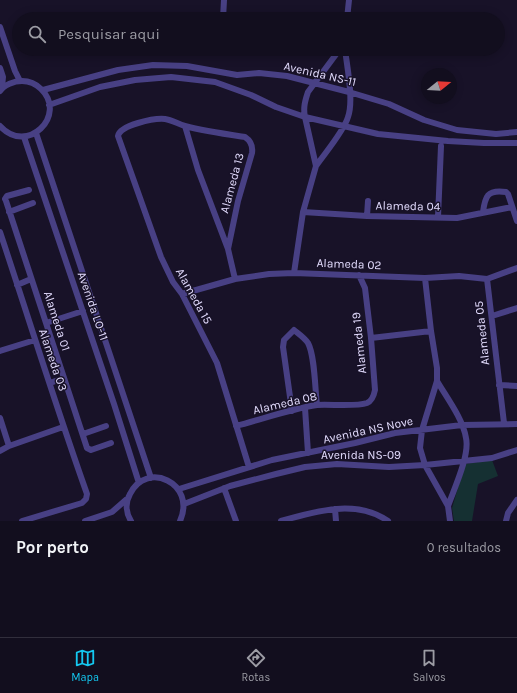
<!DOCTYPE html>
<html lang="pt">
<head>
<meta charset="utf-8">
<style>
	body { margin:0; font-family:Karla,sans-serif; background:#1f1c2b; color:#f1f3f6 }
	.compass { position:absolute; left:421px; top:68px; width:36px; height:36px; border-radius:50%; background:#120e1e; box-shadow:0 2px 10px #0003; rotate:72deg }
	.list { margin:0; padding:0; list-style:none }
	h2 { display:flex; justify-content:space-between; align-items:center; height:52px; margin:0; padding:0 16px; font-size:17px }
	h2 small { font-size:13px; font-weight:400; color:#9c9ca4 }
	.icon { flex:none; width:22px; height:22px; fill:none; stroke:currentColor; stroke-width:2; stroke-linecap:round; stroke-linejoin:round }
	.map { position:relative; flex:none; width:517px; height:521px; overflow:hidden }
	.search { position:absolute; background:#120e1e; box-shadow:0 2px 10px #0003; left:12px; right:12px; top:12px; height:44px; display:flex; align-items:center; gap:10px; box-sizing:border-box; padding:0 14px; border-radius:22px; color:#9c9ca4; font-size:15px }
	.sheet { height:116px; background:#120e1e }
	nav { display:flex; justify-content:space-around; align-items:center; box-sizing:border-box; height:56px; border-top:1px solid #312e3c; background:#120e1e; font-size:11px; color:#9c9ca4 }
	nav a { display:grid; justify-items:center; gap:2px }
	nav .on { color:#14c8f0 }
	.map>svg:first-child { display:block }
	.green { fill:#153032 }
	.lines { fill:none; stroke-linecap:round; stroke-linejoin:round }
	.minor { stroke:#484084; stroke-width:6 }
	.labels { text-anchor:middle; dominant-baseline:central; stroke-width:3; stroke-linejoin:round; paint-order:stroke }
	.street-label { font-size:12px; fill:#e2dbfd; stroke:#181228 }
</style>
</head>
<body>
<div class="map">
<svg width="517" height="521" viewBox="0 0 517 521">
	<rect width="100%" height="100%" fill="#181228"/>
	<path class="green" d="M492 460 498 476 478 484 472 521H454L452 508 465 464Z"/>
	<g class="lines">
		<path class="minor" d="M223 19 224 0
			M347 19 349 0
			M0 27 15 71 20 81
			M340 49 308 92C305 101 303 108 305 117L316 166C325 153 344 131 348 117 354 100 347 67 345 49
			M0 68 3 77 2 87
			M43 90 118 70 153 65 187 66 237 75 259 73 287 76 349 92 389 104 424 120 457 130 496 134 517 132
			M0 91C4 85 14 81 22 81 29 81 36 84 41 89 68 115 27 156 0 126
			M49 105 100 87 135 80 171 77 215 82 251 95 276 107 305 117 378 134 448 141 484 143H517
			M185 126 198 170 228 249 235 279
			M36 133 151 478
			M24 137 114 404 139 483
			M29 190 7 196 5 199 6 201 87 448 91 450 111 443
			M9 212 33 203
			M303 212 367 216 457 218 512 207
			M483 212C485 197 487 189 506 192L508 194 517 221
			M367 216 368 201
			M438 217 441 146
			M0 232C29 319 56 407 87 494L86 499 82 503 22 521
			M228 249 238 201 252 153C253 146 251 141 245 137 225 134 204 131 185 126 178 124 172 120 165 119 154 118 120 125 118 136L161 257 173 282 182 294 217 363 249 467
			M294 273 303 212 316 166
			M425 278 431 331 437 368V381L422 430 420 448 425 465 448 506C454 489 470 455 466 438 463 419 447 398 437 381
			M487 279 504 423
			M17 285 31 279
			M182 294 235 279 269 274 294 273 425 278 459 276 487 279 517 268
			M492 316 517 308
			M46 323 83 311
			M371 338 431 331
			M0 351 35 340
			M50 383 64 378
			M499 385 517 386
			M305 408 308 453
			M292 411 283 347 284 340 294 330C299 334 305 338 308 343 315 356 315 390 317 405
			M0 418 9 446
			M236 426C263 419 290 409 317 405 330 404 356 407 367 403 372 401 374 395 375 390L371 338 365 288 359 275
			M83 434 106 426
			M0 451 9 446 63 427
			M224 488 236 521
			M179 489 272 460 355 443 395 433 462 425 517 424
			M184 504 230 486 276 474 305 467 337 464 389 467 425 465 492 458 517 450
			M448 506 450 521
			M335 509 336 521
			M85 521 112 512 128 498
			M131 521C126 513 125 503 130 494 146 460 197 483 180 521
			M281 521C316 511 356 499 388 521
			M506 521 508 513 517 500"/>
	</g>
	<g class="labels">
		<g class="street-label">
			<text transform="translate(320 74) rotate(13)">Avenida NS-11</text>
			<text transform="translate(232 183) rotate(-75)">Alameda 13</text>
			<text transform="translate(408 206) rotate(1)">Alameda 04</text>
			<text transform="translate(349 264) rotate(2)">Alameda 02</text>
			<text transform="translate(194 296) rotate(61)">Alameda 15</text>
			<text transform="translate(93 306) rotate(71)">Avenida LO-11</text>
			<text transform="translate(57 321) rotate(72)">Alameda 01</text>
			<text transform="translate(482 333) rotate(-96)">Alameda 05</text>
			<text transform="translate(359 343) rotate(-96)">Alameda 19</text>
			<text transform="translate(53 360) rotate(71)">Alameda 03</text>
			<text transform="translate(285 403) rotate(-13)">Alameda 08</text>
			<text transform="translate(368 430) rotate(-12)">Avenida NS Nove</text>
			<text x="361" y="455">Avenida NS-09</text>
		</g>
	</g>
</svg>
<svg class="compass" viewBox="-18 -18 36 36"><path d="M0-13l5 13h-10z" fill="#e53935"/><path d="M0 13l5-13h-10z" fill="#9c9ca4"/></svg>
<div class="search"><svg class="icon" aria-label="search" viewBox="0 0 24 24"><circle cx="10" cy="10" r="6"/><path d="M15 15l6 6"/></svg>Pesquisar aqui</div>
</div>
<section class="sheet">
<h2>Por perto<small>0 resultados</small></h2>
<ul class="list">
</ul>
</section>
<nav>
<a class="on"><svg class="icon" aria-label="map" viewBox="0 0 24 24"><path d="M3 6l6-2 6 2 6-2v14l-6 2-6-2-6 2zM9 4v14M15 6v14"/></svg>Mapa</a>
<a><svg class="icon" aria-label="directions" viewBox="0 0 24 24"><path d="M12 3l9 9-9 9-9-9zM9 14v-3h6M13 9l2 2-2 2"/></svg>Rotas</a>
<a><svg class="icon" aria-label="saved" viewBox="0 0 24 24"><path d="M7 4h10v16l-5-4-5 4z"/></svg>Salvos</a>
</nav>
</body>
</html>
